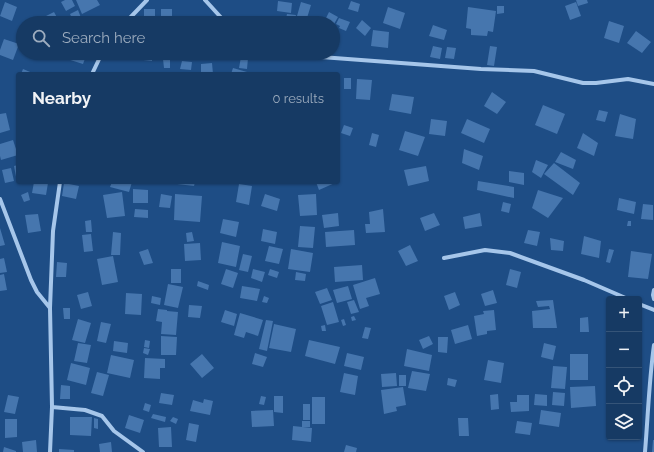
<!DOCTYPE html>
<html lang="en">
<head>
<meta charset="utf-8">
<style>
	body { margin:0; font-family:Raleway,sans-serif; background:#23456d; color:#f1f3f6 }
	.controls { position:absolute; right:12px; bottom:12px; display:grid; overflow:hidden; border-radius:4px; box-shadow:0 1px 3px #0004 }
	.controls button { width:36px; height:36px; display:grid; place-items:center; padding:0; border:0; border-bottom:1px solid #355478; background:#163a64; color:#f1f3f6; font:20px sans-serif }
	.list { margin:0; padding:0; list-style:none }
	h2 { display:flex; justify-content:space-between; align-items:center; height:52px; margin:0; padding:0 16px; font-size:17px }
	h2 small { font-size:13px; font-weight:400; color:#9eadbf }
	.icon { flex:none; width:22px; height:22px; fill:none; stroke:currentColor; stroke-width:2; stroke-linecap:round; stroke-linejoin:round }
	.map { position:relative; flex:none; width:654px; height:452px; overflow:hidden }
	.search { position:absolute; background:#163a64; box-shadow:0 1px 3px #0004; left:16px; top:16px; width:324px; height:44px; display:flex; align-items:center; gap:10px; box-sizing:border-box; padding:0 14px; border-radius:22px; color:#9eadbf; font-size:15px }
	.panel { position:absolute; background:#163a64; box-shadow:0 1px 3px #0004; left:16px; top:72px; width:324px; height:112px; border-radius:4px }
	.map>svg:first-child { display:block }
	.building { fill:#4676ae }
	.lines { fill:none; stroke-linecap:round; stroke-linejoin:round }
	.street { stroke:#a6c6ea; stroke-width:4 }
</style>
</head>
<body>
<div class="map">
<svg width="654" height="452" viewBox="0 0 654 452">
	<rect width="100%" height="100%" fill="#1e4d85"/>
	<path class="building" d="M65 0H72L75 6 66 11 61 2Z
		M76 0H97L100 5 82 14Z
		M576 0H587L588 3 578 6Z
		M278 1 292 3 291 13 277 11Z
		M351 1 360 4 358 12 348 9Z
		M5 2 17 7 12 21 0 16Z
		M301 2 311 5 307 18 297 16Z
		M576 2 581 16 570 20 565 6Z
		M497 6H504V13L497 14Z
		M388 7 405 13 400 29 383 23Z
		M468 7 496 11 493 32 488 31 487 36 471 35V29L466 28Z
		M144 9H155V23H144Z
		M161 9H172V23H161Z
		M78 10 83 23H74L70 14Z
		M54 12 60 23H40L38 20Z
		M329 12 338 17 334 24 325 20Z
		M287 14 296 15 294 23H285Z
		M339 18 350 22 346 31 339 28 340 26 336 24Z
		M362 20 371 28 365 36 356 28Z
		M609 21 624 26 619 43 604 38Z
		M433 25 447 30 444 40 429 36Z
		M373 30 389 32 388 48 371 46Z
		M636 31 651 42 642 53 627 43Z
		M4 39 19 44 13 60 0 55V50Z
		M433 46 442 48 440 59 430 57Z
		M490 46 497 47 494 66 487 65Z
		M447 47 456 48 454 59 445 58Z
		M65 53H87L83 64 64 58Z
		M136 53H152V61L135 59Z
		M241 57 248 58 247 69 239 68Z
		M163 59H170V68H164Z
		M182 61 192 62 191 70 180 69Z
		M212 63 213 74H201V64Z
		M233 68 247 72 246 74H231Z
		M23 69 35 74H21Z
		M344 78H351V89H344Z
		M357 79 372 80 370 100 356 99Z
		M492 92 506 102 497 114 484 106Z
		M392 94 414 97 411 114 389 110Z
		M543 105 565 114 557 134 535 125Z
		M599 110 608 112 605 122 596 120Z
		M6 113 10 130 0 133V114Z
		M620 114 636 119 633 139 615 136Z
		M431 119 447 121 445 136 429 134Z
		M467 119 490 129 484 143 461 133Z
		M344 125 353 128 350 136 341 133Z
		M405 131 425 137 418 156 399 150Z
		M372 133 379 135 376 147 369 145Z
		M583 133 598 143 594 156 577 148Z
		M13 140 18 155 1 160 0 156V144Z
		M464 149 483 156 479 170 462 163Z
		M561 152 576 160 573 169 555 162Z
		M536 160 548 165 541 178 532 172Z
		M554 163 580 183 573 195 544 174Z
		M18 165V181L17 182 14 166Z
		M426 166 429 181 408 186 404 170Z
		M11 168 14 181 5 183 2 170Z
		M509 171 524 173V185L509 182Z
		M478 181 514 187V198L477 190Z
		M34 182 48 183 46 195 32 193Z
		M112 182H132L129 192 110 187Z
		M178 182H195L194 186 177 184Z
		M316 182H337L319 190Z
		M64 183 79 186 76 199 62 196Z
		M239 184 252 186 249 205 236 202Z
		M133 189 148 190V203H133Z
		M538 190 563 198 548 218 532 208Z
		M28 192 30 200 24 202 21 195Z
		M122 192 125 216 107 218 103 195Z
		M161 194 172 196 170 208 159 207Z
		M175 194 202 196 200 222 174 220Z
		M265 194 280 199 277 211 261 206Z
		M316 194 317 215 300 216 298 195Z
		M619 198 636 202 634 214 617 210Z
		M503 202 511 204 509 213 501 211Z
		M643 204 653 205V220L641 219Z
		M135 209 148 210V218L134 217Z
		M383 209 385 232 366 233 365 224H370L369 212Z
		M338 213 339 226 324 228 322 215Z
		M434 213 440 225 425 231 420 218Z
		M480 213 482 226 465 229 463 217Z
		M38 214 41 231 28 233 25 215Z
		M223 219 239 222 236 237 220 233Z
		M91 220 92 232H86L85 221Z
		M628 221H631V226H627Z
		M300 226 315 227 313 248 298 247Z
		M0 228 5 245 0 246Z
		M263 229 277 232 275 244 261 241Z
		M354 230 355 245 326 247 325 232Z
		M528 230 540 232 537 246 524 243Z
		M113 232 121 233 120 255H111Z
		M192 232 194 241 187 242 186 233Z
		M91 234 93 251 84 252 82 235Z
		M584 236 601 241 599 258 581 254Z
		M550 238 564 241 563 251 551 250Z
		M222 242 240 246 236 267 218 263Z
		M200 243 201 260 185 261 184 244Z
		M410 245 418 261 406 266 398 251Z
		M269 246 283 249 279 264 265 261Z
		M148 249 153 263 144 265 139 252Z
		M291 249 313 253 310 272 288 269Z
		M609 249 614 250 610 263 606 262Z
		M631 251 652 254 648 279 628 277Z
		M243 254 252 256 248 272 239 270Z
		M113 256 118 282 102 285 97 259Z
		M4 258 7 272 0 273V259Z
		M57 262 67 263 66 277H56Z
		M362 265 363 280 335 282 334 267Z
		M171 269H181V283H171Z
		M226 269 238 273 233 288 221 284Z
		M253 269 265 272 262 282 251 278Z
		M270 269 279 272 277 278 268 275Z
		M510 269 521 272 517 288 506 285Z
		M296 272 306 274 305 281 295 280Z
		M4 274 7 290 0 291V275Z
		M375 278 380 294 366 298 369 306 360 309 353 285Z
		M198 281 209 285 208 290 197 286Z
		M168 284 183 287 178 308 164 305Z
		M242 286 260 289 257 301 240 298Z
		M348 286 352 299 337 303 333 290Z
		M327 288 332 300 320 304 315 292Z
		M493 290 497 303 485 306 481 294Z
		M88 292 92 306 81 309 77 295Z
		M455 292 460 305 449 310 444 296Z
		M126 293 142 294 141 315 125 314Z
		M152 296 161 298 160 305 151 303Z
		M264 296 269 298 267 303 262 302Z
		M354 300 359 312 351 314 347 302Z
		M553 300 557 328H533L532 311 550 309 549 306 538 307 536 301Z
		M333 302 339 322 327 325 321 306Z
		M189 305 202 306 200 318 188 317Z
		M63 308H70V319H64Z
		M158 309 167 310V311L178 312 176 335 161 334 162 322 156 321Z
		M225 310 237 314 234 326 221 322Z
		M494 310 496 330 487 331V334L477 336 474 316 484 314 483 311Z
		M240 313 263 320 258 336 246 332 244 338 234 335Z
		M354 316 356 320 352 321 351 317Z
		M588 317 589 332H580V318Z
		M78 319 91 323 85 343 72 340Z
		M344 319 346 325 343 326 341 320Z
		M266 320 273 321 267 351 259 349Z
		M101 322 111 324 106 343 97 341Z
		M274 324 296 329 291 352 269 348Z
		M325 325 326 331H322L321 326Z
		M468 325 472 339 455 344 451 330Z
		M365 327 371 328 368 339 362 338Z
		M161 336 177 337 176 355H161Z
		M429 336 433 344 423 349 419 340Z
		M438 337H448L447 353 438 352Z
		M145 340 150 341 149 348 144 347Z
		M309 340 340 347 335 364 305 356Z
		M114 341 128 343 127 353 113 351Z
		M78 343 91 345 87 363 74 361Z
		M544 343 556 346 553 360 541 357Z
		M144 348 150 349 148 355 143 353Z
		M407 349 432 355 429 371 404 366Z
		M255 353 267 357 263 367 252 364Z
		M347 353 364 357 361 370 344 366Z
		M202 354 214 368 202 378 190 364Z
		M570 354H588V380H570Z
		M111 355 134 360 130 378 107 373Z
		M145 358 165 359V368H160V379L144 378Z
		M488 360 504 363 501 383 484 380Z
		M71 363 90 368 86 385 67 380Z
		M553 366 567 367 565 389 551 388Z
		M412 371 430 374 426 391 408 388Z
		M97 372 109 375 103 396 91 393Z
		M344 373 358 376 355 395 340 392Z
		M396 373 397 386 382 387 381 374Z
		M399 375H406V386H399Z
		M448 378 457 380 455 387 447 385Z
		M61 385 70 386V399H60Z
		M595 386 596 406 571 408 570 387Z
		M403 387 406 405 396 407 397 411 384 414 381 390Z
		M553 392 565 393 564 406 552 405Z
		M161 393 174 395 172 405 159 403Z
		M498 394 499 409 491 410 490 395Z
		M535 394 547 395V406L534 405Z
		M8 395 19 397 15 414 4 412Z
		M517 395H529V411L511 412 510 402H517Z
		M261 396 266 397 264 405 259 404Z
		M274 396H283V413L274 412Z
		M312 397H325V424H312Z
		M204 399 213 401 210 415 190 411 193 400 203 403Z
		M145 403 151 405 149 412 143 410Z
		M303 404H310V420H303Z
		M273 410 274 426 252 427 251 411Z
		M541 410 561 413 559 427 539 424Z
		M153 414 166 417 165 422 151 418Z
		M129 415 144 420 140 433 125 428Z
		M70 417H92L91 436 70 435Z
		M173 417 178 419 176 424 170 421Z
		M94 418 98 419V429L94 428Z
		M458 418H468L469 436H459Z
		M5 419H17V437L5 438Z
		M302 421H310V427H302Z
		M517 421 532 423 530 435 515 433Z
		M189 423 199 425 196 442 186 440Z
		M293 426 312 428 311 442 292 440Z
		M171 427 172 447H159L158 428Z
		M36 440 37 452H23L22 442Z
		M653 440H654V452H652Z
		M111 442 112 452H100L99 444Z
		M346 445 357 448 356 452H344Z
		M4 447 16 451V452H3Z
		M59 449 74 450V452H59Z"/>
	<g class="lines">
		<path class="street" d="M205 0 226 23
			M125 23 147 0
			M302 53 321 57 481 69 534 71 583 83H596L628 79 654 84
			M92 74 102 53
			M0 199 31 280 37 292 50 308
			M444 258 485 250 510 253 584 280 628 299
			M654 290 653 295 654 299
			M639 304 654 310
			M52 407 85 410 102 416 114 431 143 452
			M50 452 52 407 50 308 53 231 60 182
			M645 452C648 416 649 381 654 345"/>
	</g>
</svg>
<div class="controls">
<button>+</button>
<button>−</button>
<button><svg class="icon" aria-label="locate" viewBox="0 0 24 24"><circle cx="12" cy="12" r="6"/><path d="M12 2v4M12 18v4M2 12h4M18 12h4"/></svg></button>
<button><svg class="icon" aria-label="layers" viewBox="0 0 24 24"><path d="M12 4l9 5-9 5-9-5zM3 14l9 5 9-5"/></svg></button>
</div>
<div class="search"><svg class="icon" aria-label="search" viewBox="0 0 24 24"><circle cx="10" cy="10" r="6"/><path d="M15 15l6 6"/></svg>Search here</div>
<section class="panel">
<h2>Nearby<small>0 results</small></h2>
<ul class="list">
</ul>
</section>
</div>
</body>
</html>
